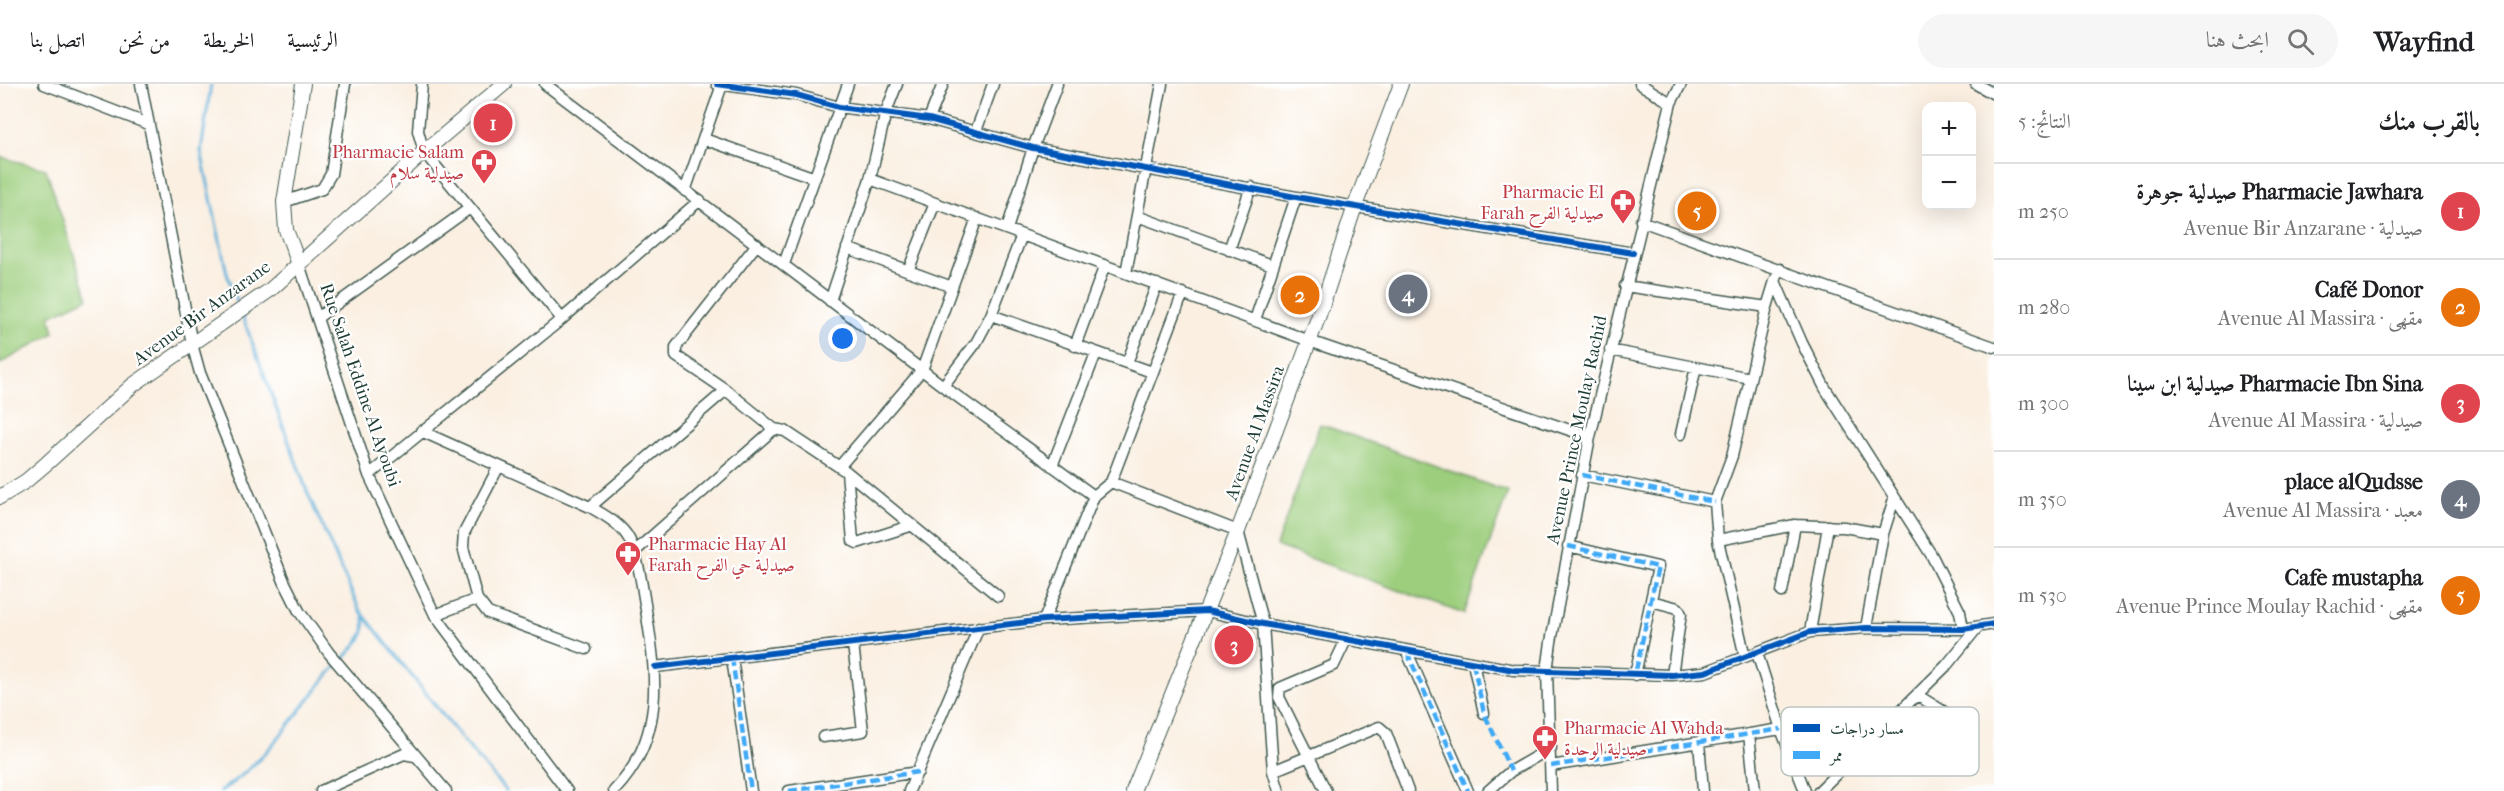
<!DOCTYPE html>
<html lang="ar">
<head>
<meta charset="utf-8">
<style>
	body { margin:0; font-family:"IM FELL French Canon",Amiri,serif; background:#f6f6f6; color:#202124; direction:rtl }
	.controls { position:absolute; right:18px; top:18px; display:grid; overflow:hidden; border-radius:12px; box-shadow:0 6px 24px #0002 }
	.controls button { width:54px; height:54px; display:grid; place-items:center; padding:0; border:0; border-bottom:2px solid #e0e0e0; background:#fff; color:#202124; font:30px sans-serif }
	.you { position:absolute; left:843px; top:255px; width:21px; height:21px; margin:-15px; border:4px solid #fff; border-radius:50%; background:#1a73e8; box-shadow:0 0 0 9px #1a73e833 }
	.badge { display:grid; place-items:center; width:39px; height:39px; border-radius:50%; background:#d1495b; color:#fff; font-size:20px; font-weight:700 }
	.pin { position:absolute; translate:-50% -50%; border:3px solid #fff; box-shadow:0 2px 6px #0006 }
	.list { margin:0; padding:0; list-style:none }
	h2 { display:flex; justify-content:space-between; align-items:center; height:78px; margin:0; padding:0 24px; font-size:26px }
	h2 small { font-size:20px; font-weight:400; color:#757577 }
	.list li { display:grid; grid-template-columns:39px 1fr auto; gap:18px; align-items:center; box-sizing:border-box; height:96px; padding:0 24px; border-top:2px solid #e0e0e0 }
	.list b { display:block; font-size:22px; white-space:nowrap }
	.list p { margin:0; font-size:20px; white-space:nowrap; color:#757577 }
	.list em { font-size:20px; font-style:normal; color:#757577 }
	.icon { flex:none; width:33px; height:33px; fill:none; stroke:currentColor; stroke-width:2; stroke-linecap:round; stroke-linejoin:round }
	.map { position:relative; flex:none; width:1994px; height:707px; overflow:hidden; direction:ltr }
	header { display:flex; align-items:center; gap:36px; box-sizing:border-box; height:84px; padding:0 30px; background:#fff; border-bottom:2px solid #e0e0e0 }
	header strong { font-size:28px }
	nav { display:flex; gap:33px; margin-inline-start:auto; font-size:21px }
	.search { width:420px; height:54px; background:#f6f6f6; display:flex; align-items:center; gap:15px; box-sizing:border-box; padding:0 21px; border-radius:33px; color:#757577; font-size:22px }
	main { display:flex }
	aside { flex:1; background:#fff }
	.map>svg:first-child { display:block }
	.green { fill:#9cce7d; stroke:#5e8658; stroke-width:1.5 }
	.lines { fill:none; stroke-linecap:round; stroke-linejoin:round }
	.stream { stroke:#5fb1da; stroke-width:3 }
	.minor-casing { stroke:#40584e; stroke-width:13 }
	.tertiary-casing { stroke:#40584e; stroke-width:16 }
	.minor { stroke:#fff; stroke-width:10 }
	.tertiary { stroke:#fff; stroke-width:14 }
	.quiet { stroke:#3fa9f5; stroke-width:4.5; stroke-dasharray:9 4.5; stroke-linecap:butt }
	.cycleway-casing { stroke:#fff; stroke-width:10 }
	.cycleway { stroke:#0057b8; stroke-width:6 }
	.labels { text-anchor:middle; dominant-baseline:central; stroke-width:4.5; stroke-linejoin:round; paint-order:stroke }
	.health-label { font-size:18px; fill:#be3a42; stroke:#fff; text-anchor:end }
	.street-label { font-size:18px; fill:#1f3d34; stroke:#fff }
	.key { fill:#fff; stroke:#bcc5c2; stroke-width:1.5 }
	.key-label { font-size:16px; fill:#1f3d34 }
</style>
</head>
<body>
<header>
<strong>Wayfind</strong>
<div class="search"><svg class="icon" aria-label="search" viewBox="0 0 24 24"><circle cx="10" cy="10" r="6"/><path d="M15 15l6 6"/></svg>ابحث هنا</div>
<nav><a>الرئيسية</a><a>الخريطة</a><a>من نحن</a><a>اتصل بنا</a></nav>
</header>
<main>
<aside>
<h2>بالقرب منك<small>النتائج: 5</small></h2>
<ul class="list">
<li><span class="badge" style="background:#e0444e">1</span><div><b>Pharmacie Jawhara صيدلية جوهرة</b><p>صيدلية · Avenue Bir Anzarane</p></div><em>250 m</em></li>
<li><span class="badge" style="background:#e8710a">2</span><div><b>Café Donor</b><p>مقهى · Avenue Al Massira</p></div><em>280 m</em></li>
<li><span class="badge" style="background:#e0444e">3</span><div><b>Pharmacie Ibn Sina صيدلية ابن سينا</b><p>صيدلية · Avenue Al Massira</p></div><em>300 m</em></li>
<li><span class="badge" style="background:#6b7280">4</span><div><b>place alQudsse</b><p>معبد · Avenue Al Massira</p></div><em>350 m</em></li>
<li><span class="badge" style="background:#e8710a">5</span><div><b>Cafe mustapha</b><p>مقهى · Avenue Prince Moulay Rachid</p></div><em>530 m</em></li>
</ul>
</aside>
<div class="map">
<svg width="1994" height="707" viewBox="0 0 1994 707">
	<rect width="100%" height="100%" fill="#fff"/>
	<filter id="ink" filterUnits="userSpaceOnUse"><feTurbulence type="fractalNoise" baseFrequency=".0167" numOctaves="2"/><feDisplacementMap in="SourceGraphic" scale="12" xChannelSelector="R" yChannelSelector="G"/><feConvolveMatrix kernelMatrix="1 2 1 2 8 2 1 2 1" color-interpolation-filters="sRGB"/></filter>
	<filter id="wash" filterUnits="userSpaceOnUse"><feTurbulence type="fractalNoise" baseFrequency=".008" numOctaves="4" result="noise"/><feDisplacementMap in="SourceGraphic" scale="24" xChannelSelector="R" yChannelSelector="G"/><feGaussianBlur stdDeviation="1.35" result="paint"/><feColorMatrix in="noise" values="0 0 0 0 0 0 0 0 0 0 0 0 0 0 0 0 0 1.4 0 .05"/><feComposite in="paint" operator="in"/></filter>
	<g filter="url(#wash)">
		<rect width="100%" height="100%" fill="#faefe1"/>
		<path class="green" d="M0 73 46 85 88 214 50 232 54 249 0 280Z
			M1320 340 1508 408 1464 530 1276 462Z"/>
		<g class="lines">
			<path class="stream" d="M211 0 201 67 227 190 239 222
				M242 231 308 410 359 525 461 654 506 707
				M220 707C267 678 295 630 330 589 341 576 356 565 363 550 366 545 364 538 364 532"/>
		</g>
	</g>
	<g filter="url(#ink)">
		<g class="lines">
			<g class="minor-casing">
				<path id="minor" d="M44 0 148 40
					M141 0 192 260 200 289 284 497 299 527 329 569 446 707
					M422 0 418 47 424 68 562 235
					M545 0 943 302 1094 412
					M717 0 796 11 839 23 929 35 1033 64 1296 113 1633 169
					M1640 0 1671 19
					M1976 0 1994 10
					M929 35 943 0
					M976 47 993 0
					M704 55 815 94
					M870 95 1318 260 1590 353
					M685 107 722 1
					M284 118 322 105 331 90 345 0
					M1137 132 1272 181
					M1641 137 1994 263
					M1007 145 1033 64 1057 0
					M757 160 676 263V272L726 306 774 345 785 347 847 388 998 512
					M847 164 952 203
					M1229 166 1251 103
					M299 180 369 391 435 531 567 707
					M784 180 848 0
					M1780 185 1775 197 1802 259 1825 304 1932 472 1960 528 1963 545
					M908 187 935 119
					M1126 189 1162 0
					M1625 202 1767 223
					M830 217 870 95 886 28 897 0
					M991 231 1152 288
					M317 234 470 124
					M1255 236 1296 113
					M1075 262 1105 181
					M1610 266 1750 294
					M1127 279 1157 200
					M943 302 976 259 991 231 1022 151
					M421 347 590 423C604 431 621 440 629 455 639 475 642 503 646 526 657 592 665 654 614 707
					M1681 350 1696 283
					M499 382 464 449 463 463 477 515 488 529 586 565
					M1052 382 1096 269
					M839 383 922 286 977 134
					M847 388 853 457 857 459 913 441
					M369 391 562 235 700 116
					M1582 391 1715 418
					M1111 398 1238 447 1263 540 1273 687 1279 707
					M590 423 726 306
					M1718 456 1795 441 1844 443 1883 450
					M1568 462 1658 483 1635 591
					M633 469 774 345
					M1782 508 1795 441
					M1651 517 1678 524 1681 530 1672 591
					M435 531 477 515
					M1044 536 1094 412 1111 398 1183 209
					M1866 544 1883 450 1894 415
					M1810 548 1828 442
					M1407 568 1468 707
					M1757 569 1781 645 1805 707
					M1745 573 1718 456 1715 418 1732 372 1767 223 1775 197
					M732 574 751 707
					M1473 579 1484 629
					M655 583 1044 536 1207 527 1263 540 1514 586 1672 591 1705 588 1810 548 1866 544 1963 545 1994 540
					M1917 611 1970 644
					M1749 650 1755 707
					M823 653 863 647 853 560
					M1699 658 1703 707
					M1551 682 1781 645
					M1273 687 1379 643 1386 649 1408 707
					M321 707 404 670 415 672
					M789 707 918 688
					M909 707 979 543
					M1326 707 1279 613 1280 604 1334 581 1346 556
					M1488 707 1511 687 1551 664
					M1551 707 1547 587 1551 558 1590 353 1671 19 1681 0
					M1819 707 1946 582 1977 544"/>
			</g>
			<g class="tertiary-casing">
				<path id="tertiary" d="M299 180 286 146 284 118 303 0
					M0 413 26 397 47 379 133 301 270 206 424 68 504 0
					M1133 707 1238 447 1318 234 1355 122 1401 0"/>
			</g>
			<use href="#minor" class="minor"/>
			<use href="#tertiary" class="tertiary"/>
			<path class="quiet" d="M1582 391 1715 418
				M1568 462 1658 483 1635 591
				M1407 568 1468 707
				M732 574 751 707
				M1473 579 1484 629 1511 687
				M1551 682 1781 645
				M789 707 918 688"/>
			<g class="cycleway-casing">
				<path id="cycleway" d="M717 0 796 11 839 23 929 35 1033 64 1296 113 1633 169
					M655 583 1044 536 1207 527 1263 540 1514 586 1672 591 1705 588 1810 548 1866 544 1963 545 1994 540"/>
			</g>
			<use href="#cycleway" class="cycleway"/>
		</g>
	</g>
	<defs>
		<g id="pharmacy-pin" transform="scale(1.35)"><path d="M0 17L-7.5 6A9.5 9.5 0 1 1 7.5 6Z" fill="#e0444e" stroke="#fff"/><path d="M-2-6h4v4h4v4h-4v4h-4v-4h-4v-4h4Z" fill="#fff"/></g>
	</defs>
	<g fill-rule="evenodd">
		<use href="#pharmacy-pin" x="484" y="78"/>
		<use href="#pharmacy-pin" x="1623" y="118"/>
		<use href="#pharmacy-pin" x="628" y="470"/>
		<use href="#pharmacy-pin" x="1545" y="654"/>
	</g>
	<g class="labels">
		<g class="health-label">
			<text x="464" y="68">Pharmacie Salam<tspan x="464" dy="21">صيدلية سلام</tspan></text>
			<text x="1604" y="108">Pharmacie El<tspan x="1604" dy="21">Farah صيدلية الفرح</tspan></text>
			<text x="648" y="460" text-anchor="start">Pharmacie Hay Al<tspan x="648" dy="21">Farah صيدلية حي الفرح</tspan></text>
			<text x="1564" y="644" text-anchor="start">Pharmacie Al Wahda<tspan x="1564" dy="21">صيدلية الوحدة</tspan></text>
		</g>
		<g class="street-label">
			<text transform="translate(202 229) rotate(-36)">Avenue Bir Anzarane</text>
			<text transform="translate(360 301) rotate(71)">Rue Salah Eddine Al Ayoubi</text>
			<text transform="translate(1577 346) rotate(-78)">Avenue Prince Moulay Rachid</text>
			<text transform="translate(1255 349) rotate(-70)">Avenue Al Massira</text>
		</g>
	</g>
	<rect x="1781" y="623" width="198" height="69" rx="9" class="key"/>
	<rect x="1793" y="640" width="27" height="8" fill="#0057b8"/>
	<rect x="1793" y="667" width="27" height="8" fill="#3fa9f5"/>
	<g class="key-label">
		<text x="1830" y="650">مسار دراجات</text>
		<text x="1830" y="677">ممر</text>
	</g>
</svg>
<div class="controls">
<button>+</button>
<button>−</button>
</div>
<div class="you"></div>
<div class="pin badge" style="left:493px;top:39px;background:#e0444e">1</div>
<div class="pin badge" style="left:1300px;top:211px;background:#e8710a">2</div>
<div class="pin badge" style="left:1234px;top:561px;background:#e0444e">3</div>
<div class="pin badge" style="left:1408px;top:210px;background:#6b7280">4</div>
<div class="pin badge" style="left:1697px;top:127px;background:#e8710a">5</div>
</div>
</main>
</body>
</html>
